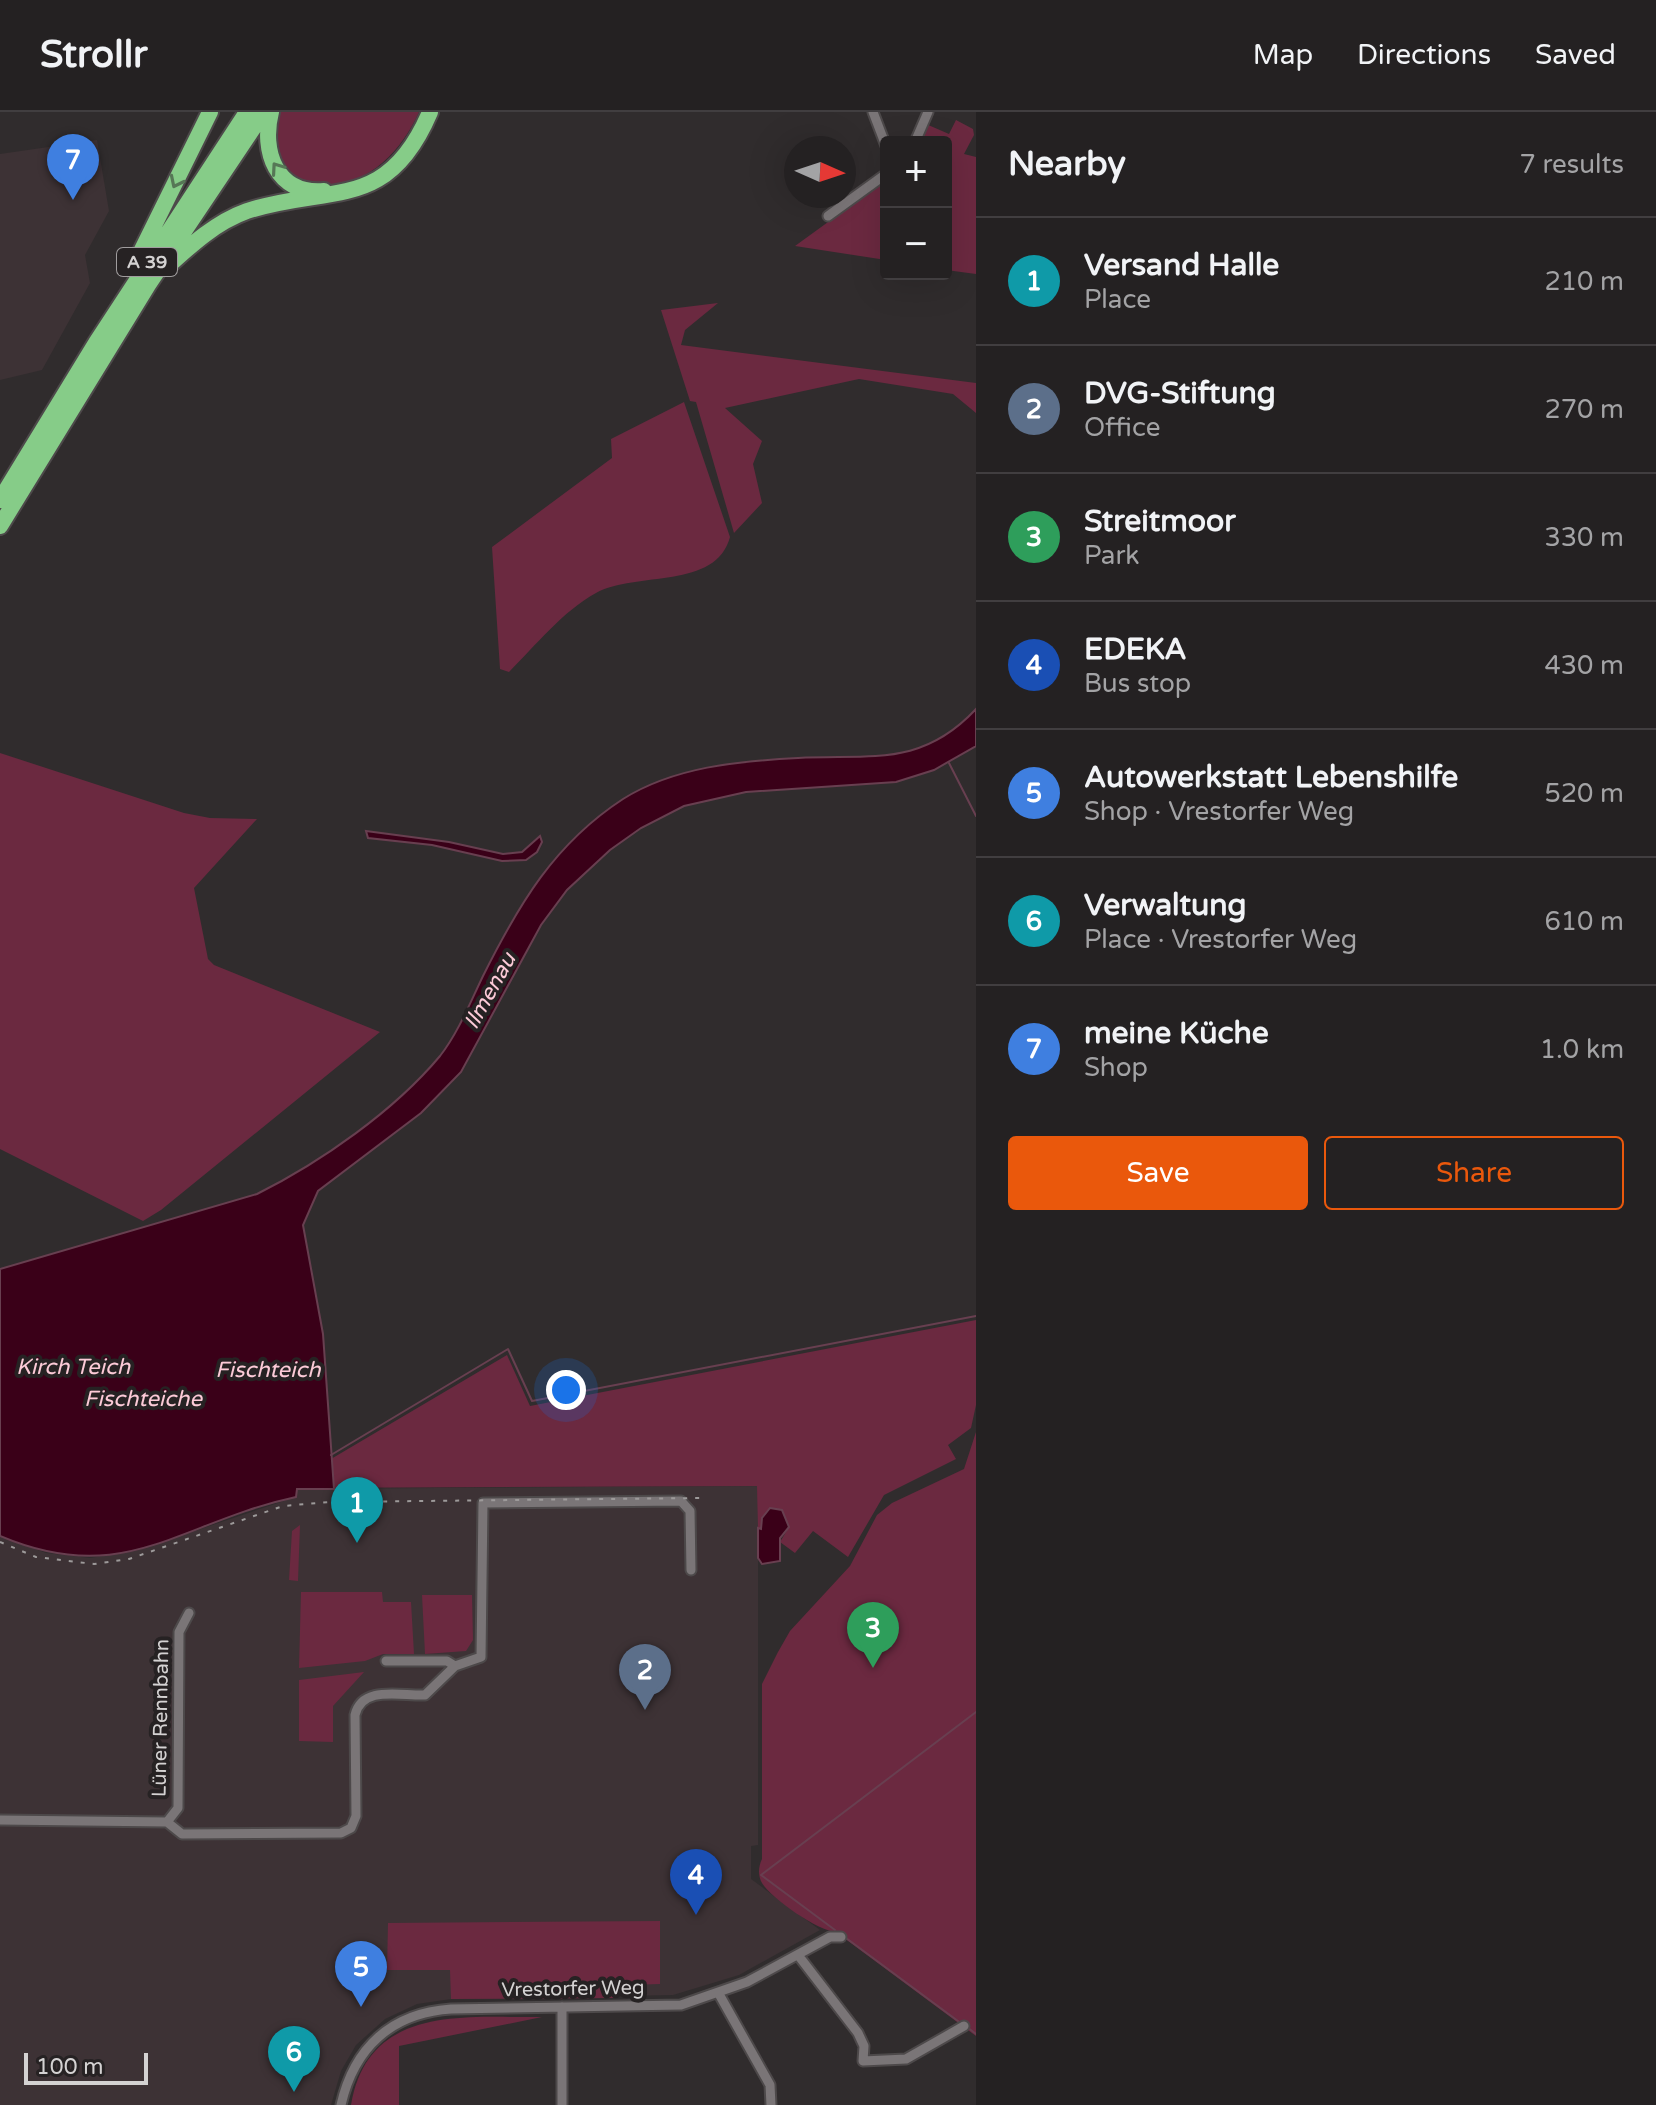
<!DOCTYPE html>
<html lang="en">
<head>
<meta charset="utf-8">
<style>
	body { margin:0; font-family:"Varela Round",sans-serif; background:#302e2f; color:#f1f3f6 }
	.controls { position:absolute; right:24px; top:24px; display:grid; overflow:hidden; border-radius:8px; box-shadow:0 8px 32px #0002 }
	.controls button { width:72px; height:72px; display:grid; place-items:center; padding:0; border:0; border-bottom:2px solid #413e40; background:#242122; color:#f1f3f6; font:40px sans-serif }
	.compass { position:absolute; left:784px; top:24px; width:72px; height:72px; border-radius:50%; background:#242122; box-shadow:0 8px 32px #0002; rotate:93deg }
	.scale { position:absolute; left:24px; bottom:20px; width:124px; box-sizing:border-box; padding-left:8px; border:4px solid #d4d2d2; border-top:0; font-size:22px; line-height:28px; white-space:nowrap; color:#d4d2d2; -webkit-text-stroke:6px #262223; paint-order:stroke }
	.you { position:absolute; left:566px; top:1278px; width:28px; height:28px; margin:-20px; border:6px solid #fff; border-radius:50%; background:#1a73e8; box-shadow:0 0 0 12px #1a73e833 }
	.badge { display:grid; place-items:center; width:52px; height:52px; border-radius:50%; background:#ea580c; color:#fff; font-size:26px; font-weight:700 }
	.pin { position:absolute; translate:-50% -66px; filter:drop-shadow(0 2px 4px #0008) }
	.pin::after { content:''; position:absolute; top:42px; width:28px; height:24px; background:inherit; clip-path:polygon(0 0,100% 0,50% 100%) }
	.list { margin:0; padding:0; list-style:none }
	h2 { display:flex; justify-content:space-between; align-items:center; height:104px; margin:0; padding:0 32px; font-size:34px }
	h2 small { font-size:26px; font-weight:400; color:#a3a3a5 }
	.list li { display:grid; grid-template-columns:52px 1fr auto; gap:24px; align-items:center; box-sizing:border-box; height:128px; padding:0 32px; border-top:2px solid #413e40 }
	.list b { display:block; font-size:30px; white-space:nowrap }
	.list p { margin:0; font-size:26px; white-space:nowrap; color:#a3a3a5 }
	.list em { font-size:26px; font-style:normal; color:#a3a3a5 }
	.actions { display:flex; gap:16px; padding:24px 32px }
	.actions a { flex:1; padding:18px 0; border:2px solid #ea580c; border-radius:8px; text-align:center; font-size:28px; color:#ea580c }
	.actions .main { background:#ea580c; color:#fff }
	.map { position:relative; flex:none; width:976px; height:1993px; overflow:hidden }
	header { display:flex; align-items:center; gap:48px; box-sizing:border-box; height:112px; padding:0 40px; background:#242122; border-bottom:2px solid #413e40 }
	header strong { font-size:38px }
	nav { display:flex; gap:44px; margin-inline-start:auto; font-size:28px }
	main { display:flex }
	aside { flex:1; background:#242122 }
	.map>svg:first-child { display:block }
	.built { fill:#3d3235 }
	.green { fill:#6b2940 }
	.water { fill:#3a0018; stroke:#683f50; stroke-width:2 }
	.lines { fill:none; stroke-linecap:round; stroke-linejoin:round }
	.stream { stroke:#683f50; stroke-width:2 }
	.minor-casing { stroke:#4d494a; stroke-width:13 }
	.motorway-casing { stroke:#4d494a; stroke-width:20 }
	.minor { stroke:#7a7577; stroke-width:9 }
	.motorway { stroke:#86cc88; stroke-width:16 }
	.rail { stroke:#9d9a9a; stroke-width:2; stroke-dasharray:4 8; stroke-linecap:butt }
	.oneway { stroke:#567756 }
	.labels { text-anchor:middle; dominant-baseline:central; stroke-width:8; stroke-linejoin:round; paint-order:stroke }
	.shield { fill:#262223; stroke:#a09d9e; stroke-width:2 }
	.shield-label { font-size:18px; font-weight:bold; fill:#d4d2d2 }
	.street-label { font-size:20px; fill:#d4d2d2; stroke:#262223 }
	.water-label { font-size:22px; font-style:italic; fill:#fccad7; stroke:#262223 }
</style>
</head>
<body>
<header>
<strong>Strollr</strong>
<nav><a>Map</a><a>Directions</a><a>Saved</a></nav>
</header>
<main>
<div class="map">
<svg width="976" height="1993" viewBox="0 0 976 1993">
	<rect width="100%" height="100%" fill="#302c2d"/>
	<path class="built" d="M97 28 109 99 85 143 90 171 42 258 0 268V42Z
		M758 1374V1733L751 1734V1767L820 1818 739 1863 673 1883 451 1887 417 1892 385 1907 356 1933 341 1959 331 1993H0V1424L46 1441 90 1446 135 1439 296 1385V1377Z"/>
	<path class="green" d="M281 0H419C401 41 362 81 313 72 308 71 299 71 295 68 288 64 282 55 277 50L276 8Z
		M956 8 973 17 974 23 964 42 976 45V162L946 158V30H918L926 12 949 22Z
		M886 68V148L795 134Z
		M718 191 685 218 681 233 976 271V301L953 282 859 267 725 296 762 329 753 352 762 391 734 421 696 290 690 289 661 198Z
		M684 290 730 425C716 478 636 459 596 481 563 499 536 533 509 560L500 557 492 435 612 346 611 327Z
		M0 641 184 701 210 706 257 707 194 776 208 847 214 853 380 920 161 1098 143 1109 0 1037Z
		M303 1113 331 1347 507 1243 530 1294 976 1208V1293L971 1316 948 1333 956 1347 884 1383 848 1445 813 1419 795 1441 780 1430 789 1415 782 1398 770 1396 762 1406 761 1418 758 1416 757 1374 296 1376 0 1236Z
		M976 1320V1924L836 1820C818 1819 772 1787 762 1771 758 1764 758 1755 762 1747V1572L778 1540 790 1519 850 1454 877 1403 892 1391 964 1357Z
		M300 1413 298 1469 289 1468 292 1419Z
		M301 1480H382L383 1490H411L414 1542H383L365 1549 299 1556Z
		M422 1483H472L473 1528 466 1539 425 1542Z
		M364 1560 333 1594V1630L299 1629V1568Z
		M660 1809V1872L628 1873 613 1886 451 1887 450 1858H387L388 1811Z
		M542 1905 399 1934V1993H351C368 1892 465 1906 542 1905Z"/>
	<path class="water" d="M976 597V634L934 658 896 670 746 680 684 694 641 716 610 738 567 778 541 813 461 960 421 1001 318 1079 303 1113 323 1222 334 1377H297L296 1385C179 1410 125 1477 0 1424V1157L257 1082C321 1050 394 999 440 944 458 921 470 891 483 864 519 792 554 732 623 687 674 655 738 649 798 646 870 642 921 656 976 597Z
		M366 719 449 730 503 742 522 740 540 724 542 730 537 740 526 748 502 749 432 733 368 726Z
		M770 1396 782 1398 789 1415 780 1426V1449L762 1452 758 1446V1416L761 1417 762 1406Z"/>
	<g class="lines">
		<path class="stream" d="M949 651 976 704
			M331 1343 508 1237 532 1289 976 1204
			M835 1818 761 1763 976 1600
			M846 1826 962 1912
			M967 1915 976 1922"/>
		<g class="minor-casing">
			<path id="minor" d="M873 0 886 34
				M915 30 928 0
				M828 104 886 62
				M386 1549H447L455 1554
				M0 1708 167 1710 178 1696 179 1520 189 1501
				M167 1710 182 1722 341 1721 351 1716 356 1704 355 1603C362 1573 400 1584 425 1583L455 1554 481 1545 483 1391 681 1389 690 1399 691 1458
				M798 1843 858 1921 864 1934 863 1949 906 1947 964 1914
				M719 1882 770 1973 771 1993
				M341 1993C354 1936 391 1901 451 1897L681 1893 747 1870 830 1825H841
				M562 1993V1895"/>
		</g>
		<g class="motorway-casing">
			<path id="motorway" d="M271 0C261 39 276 83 324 79
				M167 155C191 133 216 110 247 99 330 72 387 101 430 0
				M133 156 210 0
				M0 388 96 231 247 0
				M0 414 148 173 264 0"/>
		</g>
		<use href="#minor" class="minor"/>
		<use href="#motorway" class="motorway"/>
		<path class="rail" d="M0 1430 36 1445 94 1452 129 1447 283 1394 330 1390 701 1386"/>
	</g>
	<defs><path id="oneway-chevron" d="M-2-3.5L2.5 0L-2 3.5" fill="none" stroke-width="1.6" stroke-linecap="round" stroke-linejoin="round" transform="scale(2)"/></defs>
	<g class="oneway">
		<use href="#oneway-chevron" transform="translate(277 56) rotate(-125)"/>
		<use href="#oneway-chevron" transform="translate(176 70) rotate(116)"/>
	</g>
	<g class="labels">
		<rect class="shield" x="117" y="136" width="60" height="28" rx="6"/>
		<g class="shield-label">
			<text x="147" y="150">A 39</text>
		</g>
		<g class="street-label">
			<text transform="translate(161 1606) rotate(-89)">Lüner Rennbahn</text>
			<text transform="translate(573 1877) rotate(-1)">Vrestorfer Weg</text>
		</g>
		<g class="water-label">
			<text transform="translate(490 879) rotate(-61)">Ilmenau</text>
			<text x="73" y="1255">Kirch Teich</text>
			<text x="268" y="1258">Fischteich</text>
			<text x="143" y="1287">Fischteiche</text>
		</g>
	</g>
</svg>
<div class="controls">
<button>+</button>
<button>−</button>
</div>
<svg class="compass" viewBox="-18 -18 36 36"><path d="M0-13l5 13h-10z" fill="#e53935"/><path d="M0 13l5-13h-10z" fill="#a3a3a5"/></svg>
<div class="scale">100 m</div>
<div class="you"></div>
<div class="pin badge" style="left:357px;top:1431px;background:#0f9aa8">1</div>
<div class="pin badge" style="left:645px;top:1598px;background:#5c6f8a">2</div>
<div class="pin badge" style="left:873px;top:1556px;background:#2e9e5b">3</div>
<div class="pin badge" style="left:696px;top:1803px;background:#1a4fb4">4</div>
<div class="pin badge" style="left:361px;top:1895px;background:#3f7fe0">5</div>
<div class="pin badge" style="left:294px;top:1980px;background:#0f9aa8">6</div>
<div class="pin badge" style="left:73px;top:88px;background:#3f7fe0">7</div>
</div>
<aside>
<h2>Nearby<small>7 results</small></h2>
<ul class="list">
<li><span class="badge" style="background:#0f9aa8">1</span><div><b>Versand Halle</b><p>Place</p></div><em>210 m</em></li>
<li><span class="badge" style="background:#5c6f8a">2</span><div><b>DVG-Stiftung</b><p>Office</p></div><em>270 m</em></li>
<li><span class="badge" style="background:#2e9e5b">3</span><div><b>Streitmoor</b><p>Park</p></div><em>330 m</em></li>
<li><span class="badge" style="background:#1a4fb4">4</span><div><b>EDEKA</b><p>Bus stop</p></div><em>430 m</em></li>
<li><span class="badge" style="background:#3f7fe0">5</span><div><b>Autowerkstatt Lebenshilfe</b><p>Shop · Vrestorfer Weg</p></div><em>520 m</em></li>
<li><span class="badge" style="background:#0f9aa8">6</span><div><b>Verwaltung</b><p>Place · Vrestorfer Weg</p></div><em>610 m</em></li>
<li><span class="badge" style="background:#3f7fe0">7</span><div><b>meine Küche</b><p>Shop</p></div><em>1.0 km</em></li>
</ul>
<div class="actions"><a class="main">Save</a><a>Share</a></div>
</aside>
</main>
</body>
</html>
